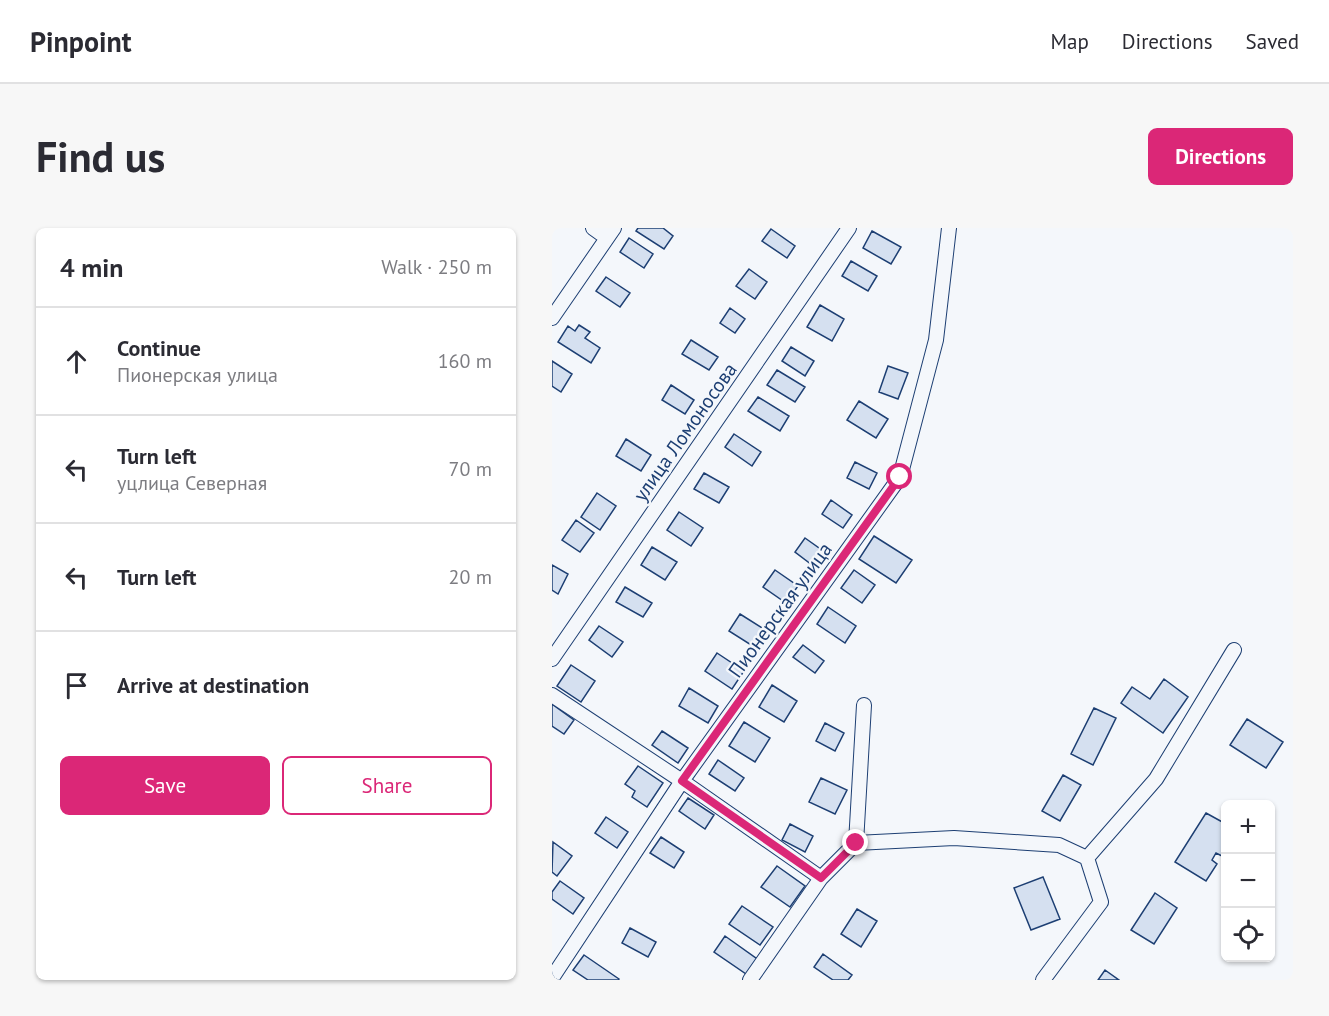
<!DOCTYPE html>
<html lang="en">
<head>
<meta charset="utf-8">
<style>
	body { margin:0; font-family:"PT Sans",sans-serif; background:#f7f7f7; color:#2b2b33 }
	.controls { position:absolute; right:18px; bottom:18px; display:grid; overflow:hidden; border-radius:9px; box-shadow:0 2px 4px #0004 }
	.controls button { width:54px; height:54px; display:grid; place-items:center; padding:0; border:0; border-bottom:2px solid #e1e1e2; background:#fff; color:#2b2b33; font:30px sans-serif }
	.stop { position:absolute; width:18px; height:18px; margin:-14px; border:4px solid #db2777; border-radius:50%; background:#fff }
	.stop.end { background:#db2777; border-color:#fff; box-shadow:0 2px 6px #0008 }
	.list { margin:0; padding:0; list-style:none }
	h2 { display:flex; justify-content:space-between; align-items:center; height:78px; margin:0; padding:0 24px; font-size:26px }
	h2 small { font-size:20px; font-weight:400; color:#7c7c81 }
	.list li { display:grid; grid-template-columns:39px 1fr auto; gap:18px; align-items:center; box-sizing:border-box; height:108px; padding:0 24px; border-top:2px solid #e1e1e2 }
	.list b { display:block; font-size:22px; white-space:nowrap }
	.list p { margin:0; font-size:20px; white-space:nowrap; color:#7c7c81 }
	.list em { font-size:20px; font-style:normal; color:#7c7c81 }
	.actions { display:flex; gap:12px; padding:18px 24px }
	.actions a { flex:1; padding:14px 0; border:2px solid #db2777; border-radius:9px; text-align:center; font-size:21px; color:#db2777 }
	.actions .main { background:#db2777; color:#fff }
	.icon { flex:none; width:33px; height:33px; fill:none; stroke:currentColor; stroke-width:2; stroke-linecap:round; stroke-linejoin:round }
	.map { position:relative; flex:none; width:741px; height:752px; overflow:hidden; border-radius:9px }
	header { display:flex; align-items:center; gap:36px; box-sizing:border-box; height:84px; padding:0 30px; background:#fff; border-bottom:2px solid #e1e1e2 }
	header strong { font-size:28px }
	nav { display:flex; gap:33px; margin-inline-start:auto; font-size:21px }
	.intro { display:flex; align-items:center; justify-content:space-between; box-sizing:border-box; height:144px; padding:0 36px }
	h1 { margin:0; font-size:42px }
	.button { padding:15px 27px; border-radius:9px; background:#db2777; color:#fff; font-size:21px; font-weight:700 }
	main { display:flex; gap:36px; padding:0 36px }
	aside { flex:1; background:#fff; border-radius:9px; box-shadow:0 2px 4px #0004 }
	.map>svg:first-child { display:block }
	.building { fill:#d5e0f0; stroke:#1d3f73; stroke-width:1.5 }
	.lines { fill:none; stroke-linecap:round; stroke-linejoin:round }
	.minor-casing { stroke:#1d3f73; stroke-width:16 }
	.minor { stroke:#f4f7fb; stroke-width:14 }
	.route { stroke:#db2777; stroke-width:8 }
	.labels { text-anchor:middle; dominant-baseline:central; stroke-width:4.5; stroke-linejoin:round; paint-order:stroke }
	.street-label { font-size:20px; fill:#1d3f73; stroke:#f4f7fb }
</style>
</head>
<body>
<header>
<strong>Pinpoint</strong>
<nav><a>Map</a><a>Directions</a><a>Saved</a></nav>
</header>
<div class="intro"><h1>Find us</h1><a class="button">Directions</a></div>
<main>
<aside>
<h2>4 min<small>Walk · 250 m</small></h2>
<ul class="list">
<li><svg class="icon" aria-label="ahead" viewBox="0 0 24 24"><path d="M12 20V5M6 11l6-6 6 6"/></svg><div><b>Continue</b><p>Пионерская улица</p></div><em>160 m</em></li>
<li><svg class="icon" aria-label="left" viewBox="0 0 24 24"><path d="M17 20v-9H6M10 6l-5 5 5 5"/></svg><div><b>Turn left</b><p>уцлица Северная</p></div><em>70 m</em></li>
<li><svg class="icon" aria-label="left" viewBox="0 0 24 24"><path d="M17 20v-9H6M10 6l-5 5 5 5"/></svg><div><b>Turn left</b></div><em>20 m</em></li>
<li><svg class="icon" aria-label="arrive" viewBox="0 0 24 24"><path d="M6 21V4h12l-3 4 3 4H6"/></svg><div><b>Arrive at destination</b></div></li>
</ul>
<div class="actions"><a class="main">Save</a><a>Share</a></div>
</aside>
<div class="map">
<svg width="741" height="752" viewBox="0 0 741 752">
	<rect width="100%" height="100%" fill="#f4f7fb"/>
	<path class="building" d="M86 0H111L121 8 112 21 84 3Z
		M219 1 243 18 235 30 210 13Z
		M320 3 349 19 339 36 311 20Z
		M77 10 101 26 92 40 68 24Z
		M299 33 325 48 316 63 290 48Z
		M197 41 215 54 203 71 184 58Z
		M54 49 78 65 68 79 44 63Z
		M268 77 292 91 280 113 255 99Z
		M178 80 193 91 183 105 168 95Z
		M27 97 38 104 33 110 48 120 39 135 6 114 16 98 23 103Z
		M139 112 166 129 157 142 130 126Z
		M239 119 262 133 253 148 230 133Z
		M0 133 20 146 9 164 0 158Z
		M336 138 356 145 346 171 327 164Z
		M225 142 253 159 243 174 215 157Z
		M119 157 142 172 133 186 110 172Z
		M206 169 237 188 228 203 196 183Z
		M307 173 336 191 324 210 295 192Z
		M182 206 209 224 200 238 173 219Z
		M74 211 99 227 89 243 64 228Z
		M303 234 325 245 317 261 295 250Z
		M152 245 177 259 167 275 142 261Z
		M45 265 64 278 48 302 29 289Z
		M279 272 300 287 291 300 270 286Z
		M127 284 151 300 139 318 115 302Z
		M24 292 42 305 28 324 10 312Z
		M322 308 360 332 344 355 307 331Z
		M253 310 274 325 264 340 243 324Z
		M100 319 125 334 113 352 89 337Z
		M0 337 16 346 6 366 0 362Z
		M223 342 246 358 234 375 211 359Z
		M302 342 323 357 310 375 289 360Z
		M73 359 100 375 91 389 64 374Z
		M276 379 304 398 293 415 265 396Z
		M188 386 218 405 207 422 177 403Z
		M47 398 71 414 60 429 37 412Z
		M251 417 272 433 263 445 241 429Z
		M165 425 192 443 180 461 153 443Z
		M19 437 43 453 29 474 5 458Z
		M612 451 636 469 611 505 569 475 580 459 598 471Z
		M220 457 245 473 232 494 207 479Z
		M137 460 166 478 156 495 127 478Z
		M0 476 22 492 12 506 0 498Z
		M542 480 564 490 541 537 519 526Z
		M695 491 731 514 714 540 678 517Z
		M192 494 218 510 203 534 177 518Z
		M273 495 292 505 283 523 264 513Z
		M110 503 136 520 126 535 100 517Z
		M166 532 192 550 183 563 157 546Z
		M86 538 111 555 95 579 80 569 83 563 73 556Z
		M511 547 529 557 508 593 490 583Z
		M269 550 295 562 283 586 257 574Z
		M136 570 162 587 153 601 127 583Z
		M654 585 674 596V630L664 625 660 632 665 636 654 653 623 634Z
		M54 589 76 604 65 620 43 605Z
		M238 596 261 608 253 624 230 612Z
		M109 609 132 624 122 640 98 625Z
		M1 614 20 628 5 648 0 644Z
		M225 638 253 658 238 679 209 659Z
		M491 649 508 691 479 702 462 660Z
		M8 653 32 670 21 686 0 671V664Z
		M603 665 625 680 602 716 579 702Z
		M190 678 221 699 208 717 177 696Z
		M305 681 325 693 309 719 289 706Z
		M78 700 104 714 96 729 70 715Z
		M173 708 208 733 197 748 162 724Z
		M271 726 300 747 296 752H281L262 739Z
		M32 727 67 751 66 752H36L21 742Z
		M553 742 567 752H546Z"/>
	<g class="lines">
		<g class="minor-casing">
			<path id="minor" d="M41 0 55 10
				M0 90 62 0
				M0 431 297 0
				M0 467 130 553 269 650
				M304 615 312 477
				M0 750 130 553 348 249 384 112 397 0
				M198 752 269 650 304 615 402 610 507 617 535 630 604 551 682 422
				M491 752 549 674 535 630"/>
		</g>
		<use href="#minor" class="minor"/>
	</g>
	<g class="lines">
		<path class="route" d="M304 615 269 650 130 553 348 249"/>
	</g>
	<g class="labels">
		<g class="street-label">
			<text transform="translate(133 204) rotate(-55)">улица Ломоносова</text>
			<text transform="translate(228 382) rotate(-54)">Пионерская улица</text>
		</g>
	</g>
</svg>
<div class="controls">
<button>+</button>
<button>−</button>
<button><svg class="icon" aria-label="locate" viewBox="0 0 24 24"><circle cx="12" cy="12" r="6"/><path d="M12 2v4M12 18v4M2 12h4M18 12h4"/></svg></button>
</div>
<div class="stop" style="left:348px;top:249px"></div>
<div class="stop end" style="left:304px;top:615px"></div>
</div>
</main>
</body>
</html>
